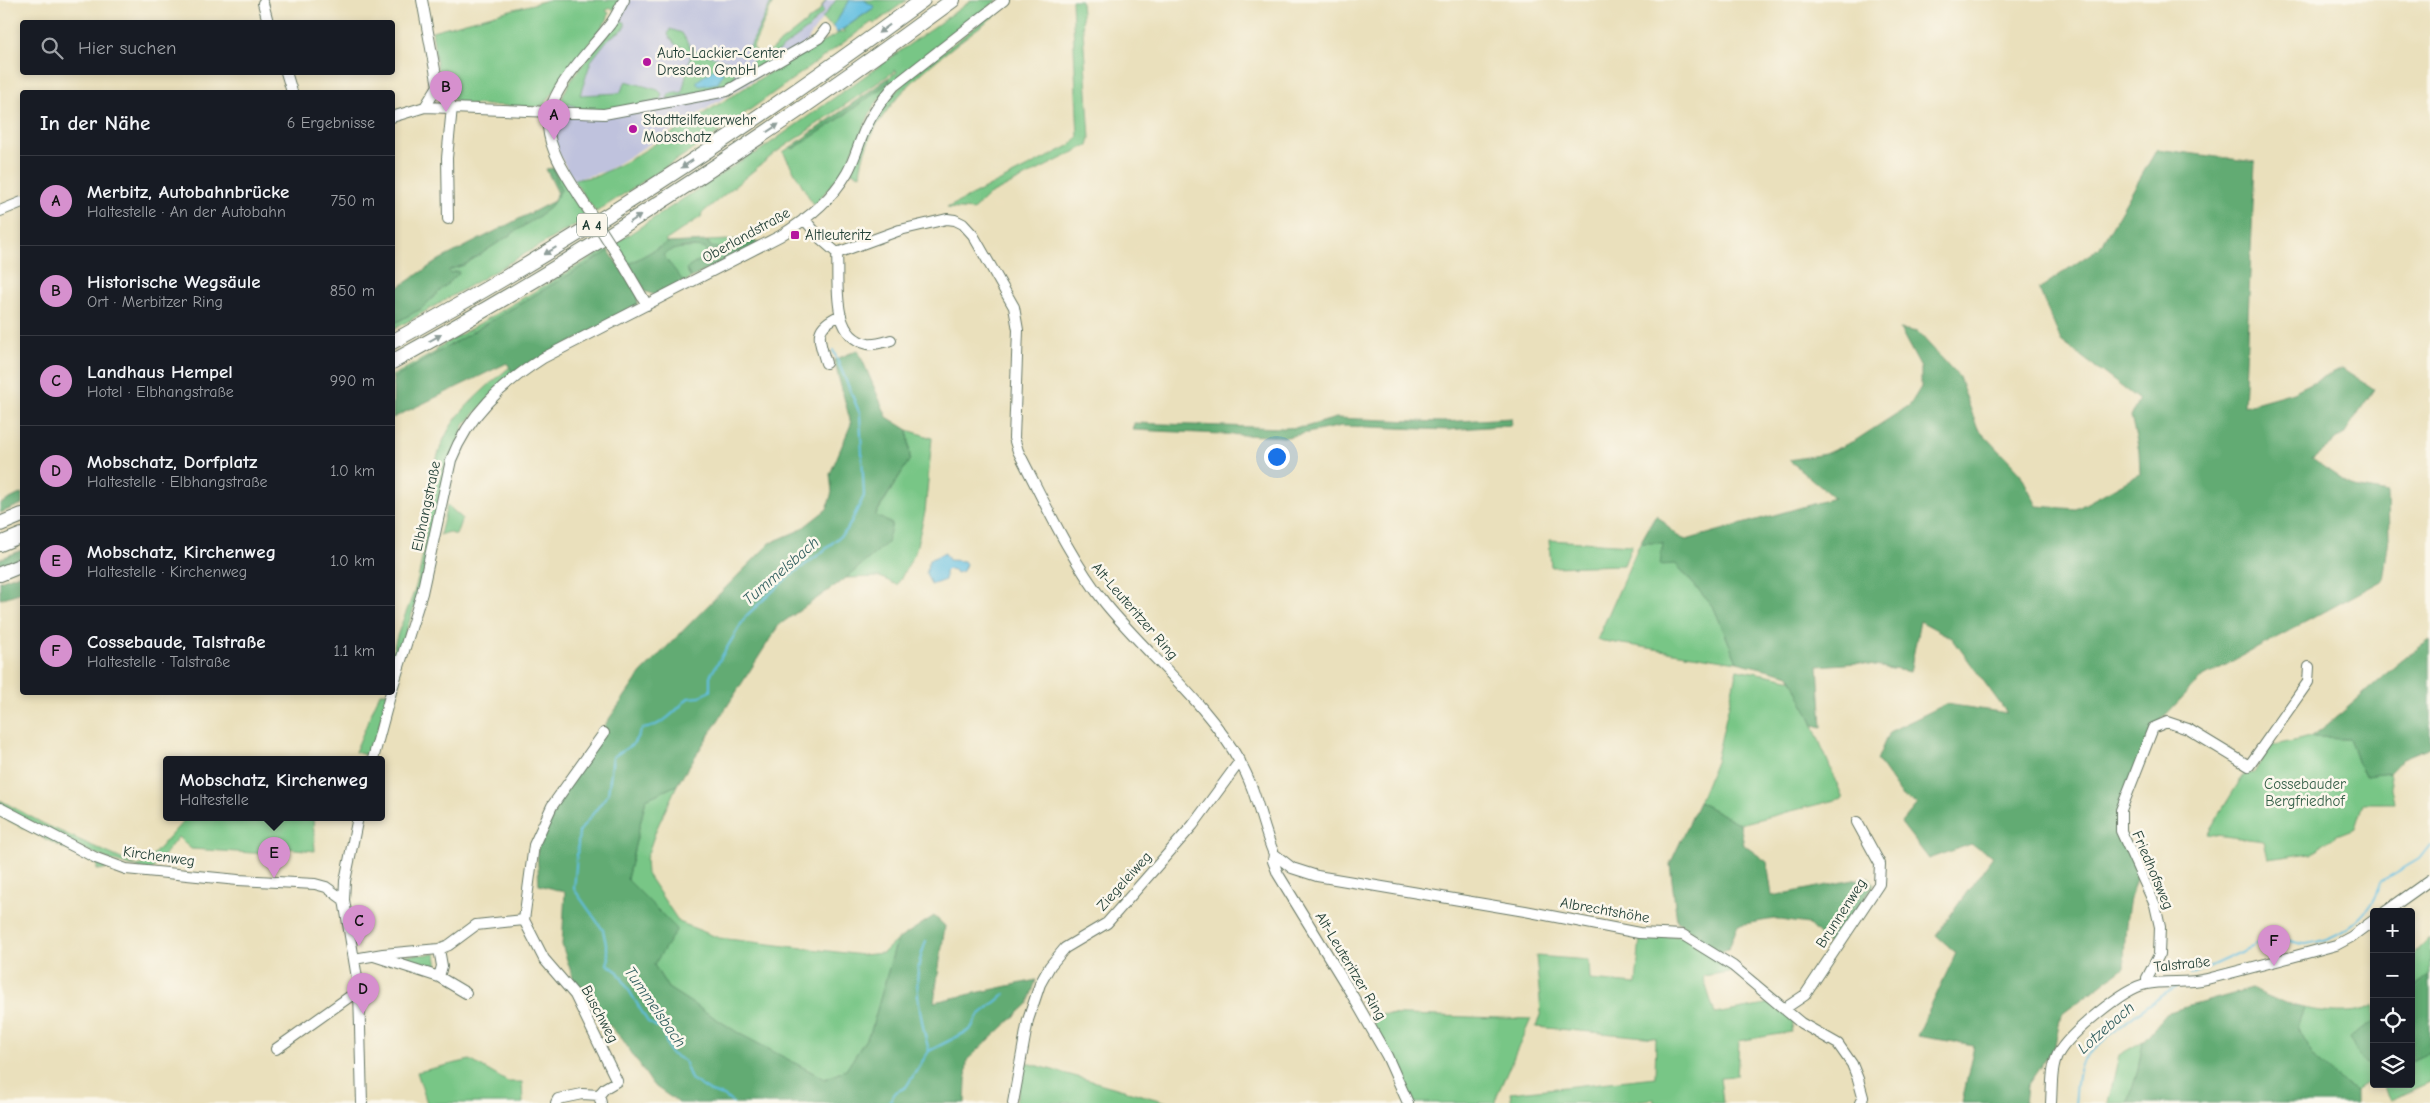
<!DOCTYPE html>
<html lang="de">
<head>
<meta charset="utf-8">
<style>
	body { margin:0; font-family:"Comic Neue",sans-serif; background:#242831; color:#f1f3f6 }
	.controls { position:absolute; right:15px; bottom:15px; display:grid; overflow:hidden; border-radius:5px; box-shadow:0 2px 8px #0003 }
	.controls button { width:45px; height:45px; display:grid; place-items:center; padding:0; border:0; border-bottom:1px solid #363941; background:#171b24; color:#f1f3f6; font:25px sans-serif }
	.you { position:absolute; left:1276px; top:456px; width:18px; height:18px; margin:-12px; border:4px solid #fff; border-radius:50%; background:#1a73e8; box-shadow:0 0 0 8px #1a73e833 }
	.badge { display:grid; place-items:center; width:32px; height:32px; border-radius:50%; background:#d690ce; color:#111; font-size:16px; font-weight:700 }
	.pin { position:absolute; translate:-50% -41px; filter:drop-shadow(0 1px 2px #0008) }
	.pin::after { content:''; position:absolute; top:26px; width:18px; height:15px; background:inherit; clip-path:polygon(0 0,100% 0,50% 100%) }
	.popup { position:absolute; left:163px; top:756px; width:222px; height:65px; box-sizing:border-box; display:grid; place-content:center; border-radius:5px; background:#171b24; filter:drop-shadow(0 1px 4px #0005); font-size:16px; white-space:nowrap; color:#9ea1a6 }
	.popup b { font-size:19px; color:#f1f3f6 }
	.popup::after { content:''; position:absolute; left:50%; top:100%; margin-left:-10px; border:10px solid transparent; border-top-color:#171b24 }
	.list { margin:0; padding:0; list-style:none }
	h2 { display:flex; justify-content:space-between; align-items:center; height:65px; margin:0; padding:0 20px; font-size:21px }
	h2 small { font-size:16px; font-weight:400; color:#9ea1a6 }
	.list li { display:grid; grid-template-columns:32px 1fr auto; gap:15px; align-items:center; box-sizing:border-box; height:90px; padding:0 20px; border-top:1px solid #363941 }
	.list b { display:block; font-size:19px; white-space:nowrap }
	.list p { margin:0; font-size:16px; white-space:nowrap; color:#9ea1a6 }
	.list em { font-size:16px; font-style:normal; color:#9ea1a6 }
	.icon { flex:none; width:28px; height:28px; fill:none; stroke:currentColor; stroke-width:2; stroke-linecap:round; stroke-linejoin:round }
	.map { position:relative; flex:none; width:2430px; height:1103px; overflow:hidden }
	.search { position:absolute; background:#171b24; box-shadow:0 2px 8px #0003; left:20px; top:20px; width:375px; height:55px; display:flex; align-items:center; gap:12px; box-sizing:border-box; padding:0 18px; border-radius:5px; color:#9ea1a6; font-size:19px }
	.panel { position:absolute; background:#171b24; box-shadow:0 2px 8px #0003; left:20px; top:90px; width:375px; height:605px; border-radius:5px }
	.map>svg:first-child { display:block }
	.industrial { fill:#bfc2dd }
	.green { fill:#78c686; stroke:#4c825d }
	.forest { fill:#62ab73; stroke:#407454 }
	.water { fill:#63bfe1; stroke:#417e8a }
	.lines { fill:none; stroke-linecap:round; stroke-linejoin:round }
	.stream { stroke:#63bfe1; stroke-width:2 }
	.minor-casing { stroke:#667664; stroke-width:12 }
	.highway-casing { stroke:#667664; stroke-width:16 }
	.minor { stroke:#fff; stroke-width:10 }
	.highway { stroke:#fff; stroke-width:14 }
	.minor-bridge-casing { stroke:#667664; stroke-width:12; stroke-linecap:butt }
	.minor-bridge { stroke:#fff; stroke-width:10 }
	.oneway { fill:#8f9e9a }
	.poi-dot { fill:#b5179e; stroke:#fbf7ec; stroke-width:2 }
	.labels { text-anchor:middle; dominant-baseline:central; stroke-width:5; stroke-linejoin:round; paint-order:stroke }
	.shield { fill:#fbf7ec; stroke:#61756b; stroke-width:1 }
	.shield-label { font-size:14px; font-weight:bold; fill:#1f3d34 }
	.poi-label { font-size:15px; fill:#1f3d34; stroke:#fbf7ec; text-anchor:start }
	.street-label { font-size:15px; fill:#1f3d34; stroke:#fbf7ec }
	.park-label { font-size:15px; fill:#355f48; stroke:#fbf7ec }
	.water-label { font-size:16px; font-style:italic; fill:#305e5f; stroke:#fbf7ec }
</style>
</head>
<body>
<div class="map">
<svg width="2430" height="1103" viewBox="0 0 2430 1103">
	<rect width="100%" height="100%" fill="#fbf7ec"/>
	<filter id="ink" filterUnits="userSpaceOnUse"><feTurbulence type="fractalNoise" baseFrequency=".02" numOctaves="2"/><feDisplacementMap in="SourceGraphic" scale="10" xChannelSelector="R" yChannelSelector="G"/><feConvolveMatrix kernelMatrix="1 2 1 2 8 2 1 2 1" color-interpolation-filters="sRGB"/></filter>
	<filter id="wash" filterUnits="userSpaceOnUse"><feTurbulence type="fractalNoise" baseFrequency=".0096" numOctaves="4" result="noise"/><feDisplacementMap in="SourceGraphic" scale="20" xChannelSelector="R" yChannelSelector="G"/><feGaussianBlur stdDeviation="1.12" result="paint"/><feColorMatrix in="noise" values="0 0 0 0 0 0 0 0 0 0 0 0 0 0 0 0 0 1.4 0 .05"/><feComposite in="paint" operator="in"/></filter>
	<g filter="url(#wash)">
		<rect width="100%" height="100%" fill="#eae0bc"/>
		<path class="industrial" d="M628 0H772L748 53 754 56 749 74 772 61 770 57 809 28 824 12 821 8 826 0H836L803 46 753 80 606 171 573 180 559 154 553 134V126L563 94 585 63 613 29Z"/>
		<path class="green" d="M548 0H620L614 10 610 7 606 11 609 13 607 20 544 105 537 107 459 104C436 87 436 57 432 31Z
			M772 0H774L753 47 761 58 818 13 826 0 821 8 824 11 809 28 770 57 772 61 749 75 754 56 747 53Z
			M836 0H850L833 27 822 19Z
			M864 0H907L874 24 872 22 715 135 596 212 573 180 597 176 631 159 780 66 839 33 845 32 842 30 874 8Z
			M972 0H998L892 83 873 107 845 168 814 206 783 152 791 147 793 149 890 82 888 78 897 72 896 70 775 153 701 214 702 216 665 241 667 243 629 264 616 243 753 153 755 154Z
			M1010 0H1015C960 44 867 98 860 175L851 172 869 131 886 102 910 77Z
			M1072 0H1081L1090 138 1088 145 989 195 973 210 947 208 1069 146 1078 138Z
			M618 21 625 22V28L608 39 591 61 580 95 620 93 626 81 658 90 662 94 660 100 617 110 575 109V106L568 104 567 108H560C563 79 602 44 618 21Z
			M670 29 682 33 692 50 736 64 733 85 667 99C669 92 675 91 682 93L691 54 682 51V47L676 45 668 35Z
			M553 168 558 169 587 218 393 330 392 324 421 309 458 271 450 273 449 270 464 265 539 216 551 206 561 190Z
			M751 239 756 241 727 255 711 247 707 241Z
			M700 247 706 249V256L687 269 691 278 684 282 662 255 671 249Z
			M607 249 609 251 393 379 392 376 437 351 436 349Z
			M510 367 513 373 464 425 426 547V563L418 596 393 670C393 664 391 657 393 651 397 629 412 603 418 579 431 528 423 464 455 420 470 400 491 383 510 367Z
			M908 430 932 438 925 512 915 553 897 585 880 577 846 578 887 543 875 516 910 459Z
			M447 505 462 518 456 535 448 532 440 535Z
			M1549 540 1632 545 1624 565 1551 567Z
			M1663 542 1676 564 1714 608 1737 662 1597 640 1640 543Z
			M1737 669 1794 680 1843 798 1740 824 1699 802 1716 761Z
			M380 693H388L372 753 365 755 355 752Z
			M2311 737 2349 738 2358 764 2365 776 2389 773 2395 803H2363L2355 828 2337 835 2311 853 2268 859 2264 841 2207 834 2244 774 2254 773 2270 746Z
			M677 785 656 830 646 859 647 874 679 922 719 938 862 955 883 953 897 940 871 1031 846 1070 825 1079 740 1034 668 988 654 965 627 879 646 799Z
			M0 800 44 824 137 866 145 864 187 817H313L315 851 275 847 267 854 191 849 178 837 152 870C102 865 45 828 0 805Z
			M0 812 103 864 106 869 97 870V865L0 816Z
			M1683 936 1735 971 1703 976 1715 1014 1771 1004 1794 1021 1791 1032 1739 1041 1737 1076 1720 1077 1723 1103H1654V1099L1614 1103H1512L1510 1093 1655 1077 1656 1038 1536 1027 1541 1012 1536 956 1589 960 1590 980 1636 984 1640 937Z
			M2430 938V974L2411 991V957Z
			M436 954 438 968 432 970 409 963V958H399L398 962 387 956Z
			M2374 1005V1022L2350 1037 2360 1058 2374 1072V1079L2356 1090C2325 1071 2314 1061 2297 1027L2304 1008C2322 1012 2358 1016 2374 1005Z
			M1375 1014 1531 1019 1497 1095 1496 1103H1411L1374 1025Z
			M2143 1041 2138 1070 2128 1103H2108L2119 1055Z
			M2430 1052V1082L2390 1100 2382 1084H2411V1061Z
			M470 1060 508 1082H522L523 1103H427L417 1072Z
			M1024 1062 1170 1103H1016Z"/>
		<path class="forest" d="M888 78 890 82 835 122 793 149 791 147Z
			M2157 149 2255 162 2244 406 2293 392 2342 368 2374 389 2344 434 2312 459 2353 487 2388 493 2389 538 2383 580 2200 679 2153 728 2120 822 2139 872C2125 903 2125 934 2124 967L2061 1015 2055 1045 2027 1086 2025 1103H1962L1974 1045 1917 1036 1956 953 1936 935 1993 856 1971 844 1929 859 1901 823 1917 804 1903 797 1877 760 1889 732 1946 704 2007 713 1952 638 1920 621 1910 672 1857 663 1818 666 1822 727 1813 725 1790 675 1737 662 1714 608 1676 564 1660 565 1663 543H1640L1656 515C1670 525 1669 534 1686 540L1834 498 1789 460 1825 454 1856 440 1910 405 1921 387V368L1900 329 1918 332 1959 377 1977 427 2019 471 2037 506 2076 509 2140 474 2139 451 2131 416 2139 400 2061 341 2039 289 2100 247Z
			M553 168 561 190 551 206 539 216 464 265 449 270 450 273 458 271 459 273 421 309 393 324V291L439 260 554 201 557 191 546 169Z
			M707 241 711 247 723 249 727 255 756 241 761 243 691 278 686 269 706 256V249C693 245 674 247 663 255L684 282 655 295 646 292 629 264 667 243Z
			M609 251 638 295 637 305 610 318 611 321 513 373 507 363 393 418V379Z
			M858 350 887 417 908 430 910 459 875 515 892 524 887 543 846 578 779 625 677 785 646 799 627 879 677 929 654 965 668 988 740 1034 825 1079 846 1070 871 1031 897 940 934 916 945 926 934 1002 1036 980 1028 1004 967 1060 965 1103H679L653 1085 623 1040 577 990 562 945 565 892 539 885 537 850 575 768 641 673 770 543 800 530 827 509 832 492 830 474 851 424 834 360Z
			M1336 418 1442 422 1511 418 1512 425 1448 430 1342 426 1287 437 1133 430 1134 423 1284 428 1305 427Z
			M22 493V504L0 513V504Z
			M22 550V558L0 567V559Z
			M22 573V592L0 599V581Z
			M2430 640V747L2403 758 2389 773 2366 776 2358 764 2349 738 2311 737C2353 707 2387 668 2430 640Z
			M1699 802 1740 824 1744 845 1767 862 1772 896 1869 877 1874 884 1833 949 1808 924 1774 919 1738 925 1729 948 1720 953 1677 921 1670 864Z
			M2430 974V1052L2411 1061V991Z
			M2251 989 2286 1004 2304 1008 2297 1027C2314 1061 2325 1071 2356 1090V1103H2128L2138 1070 2143 1041 2168 1012Z
			M2374 1022V1072L2360 1058 2349 1037Z"/>
		<path class="water" d="M850 0H864L875 7 837 33 833 27Z
			M718 66 723 73 718 83 700 86 697 84V81Z
			M945 553 949 560 964 561 966 564 963 571 956 573 954 570 948 569 945 572V580L931 585 926 573 929 560Z"/>
		<g class="lines">
			<path class="stream" d="M2191 975 2252 947 2272 935C2282 937 2297 945 2306 944 2341 939 2372 915 2380 882L2419 859 2430 845
				M929 1051 970 1030 979 1015 1005 994
				M733 1103 724 1096 711 1092 691 1079 684 1061 670 1053 662 1030 648 1022 618 972 607 964 609 958 603 930 574 889 579 832 608 794 613 757 633 744 642 729C661 727 675 712 688 698L700 697 710 691V676L746 616 787 578 821 553 847 530 864 496 860 414 833 350
				M888 1103 896 1092 906 1087 929 1051C923 1030 915 992 918 971 919 960 923 950 926 941
				M2075 1103C2077 1092 2076 1074 2081 1065 2092 1045 2156 998 2177 987"/>
		</g>
	</g>
	<g filter="url(#ink)">
		<g class="lines">
			<g class="minor-casing">
				<path id="minor" d="M422 0 438 86 452 107
					M263 3 268 22
					M286 72 292 92
					M425 107 438 86
					M392 117 425 107 604 114 727 91 819 38 826 29
					M580 197C567 176 550 152 548 127 546 92 588 53 608 27 615 19 619 9 624 0
					M0 211 22 202
					M448 219 447 158 452 107
					M804 219 822 240 837 253
					M837 253 900 230 947 219 955 220 963 224 973 235 1014 307 1018 330 1014 438 1018 451C1045 503 1069 557 1105 603 1148 656 1206 701 1240 762 1257 791 1261 824 1274 854L1273 861 1278 874 1351 993 1387 1056 1408 1103
					M837 253C839 282 830 337 868 344 875 345 884 342 891 340
					M623 264 647 305
					M826 363C818 337 813 327 841 315
					M392 689 422 593 451 460C469 414 502 384 543 358L780 236C806 220 832 199 847 173 855 159 859 142 866 127 873 112 883 99 894 86L1004 0
					M373 759 391 692
					M0 808 96 858 126 869 238 880 315 884 326 887 344 900
					M358 817 345 881 344 900 359 990 362 1103
					M1274 854 1292 868 1317 876 1525 911 1639 933 1683 935 1733 966 1801 1023 1838 1044 1852 1064 1858 1079 1863 1097 1860 1103
					M2385 912 2430 880
					M439 949 442 966 439 977
					M374 956 439 977 466 993
					M354 959 383 954 439 949 449 945 476 925 524 920
					M2147 983V978L2159 955 2160 927 2155 905 2121 831V810L2153 728 2167 722 2188 729 2249 766 2308 682 2309 667
					M1784 1009 1805 995 1879 884 1880 864 1857 822
					M276 1049 359 990
					M599 1095 605 1088 617 1081 575 995 544 959 524 920 534 845 552 806 604 733
					M556 1103 558 1099 582 1094 599 1095 601 1103
					M1013 1103 1028 1020 1040 984 1050 966 1065 948 1107 923 1193 825 1240 761
					M2051 1103C2052 1087 2051 1068 2058 1054 2069 1034 2124 988 2146 984 2166 980 2187 984 2207 979 2250 968 2293 957 2336 945L2351 937 2374 920"/>
			</g>
			<g class="highway-casing">
				<path id="highway" d="M392 342C577 241 754 124 923 0
					M392 362C588 255 774 132 953 0
					M0 524 22 515
					M0 544 22 535
					M0 574 22 565"/>
			</g>
			<use href="#minor" class="minor"/>
			<use href="#highway" class="highway"/>
			<g class="minor-bridge-casing">
				<path id="minor-bridge" d="M580 197 623 264"/>
			</g>
			<use href="#minor-bridge" class="minor-bridge"/>
		</g>
		<defs><path id="oneway-solid" d="M-6-.8H1V-3.2L6.5 0L1 3.2V.8H-6Z" transform="scale(1.25)"/></defs>
		<g class="oneway">
			<use href="#oneway-solid" transform="translate(884 29) rotate(144)"/>
			<use href="#oneway-solid" transform="translate(773 128) rotate(-34)"/>
			<use href="#oneway-solid" transform="translate(687 164) rotate(146)"/>
			<use href="#oneway-solid" transform="translate(635 219) rotate(-32)"/>
			<use href="#oneway-solid" transform="translate(550 251) rotate(149)"/>
			<use href="#oneway-solid" transform="translate(435 338) rotate(-29)"/>
		</g>
	</g>
	<g class="poi-dot">
		<circle cx="647" cy="62" r="5"/>
		<circle cx="633" cy="129" r="5"/>
		<rect x="790" y="230" width="10" height="10" rx="2.5"/>
	</g>
	<g class="labels">
		<rect class="shield" x="577" y="213.5" width="30" height="23" rx="4"/>
		<g class="shield-label">
			<text x="592" y="225">A 4</text>
		</g>
		<g class="poi-label">
			<text x="657" y="53">Auto-Lackier-Center<tspan x="657" dy="17">Dresden GmbH</tspan></text>
			<text x="643" y="120">Stadtteilfeuerwehr<tspan x="643" dy="17">Mobschatz</tspan></text>
			<text x="805" y="235">Altleuteritz</text>
		</g>
		<g class="street-label">
			<text transform="translate(746 235) rotate(-29)">Oberlandstraße</text>
			<text transform="translate(426 506) rotate(-78)">Elbhangstraße</text>
			<text transform="translate(1135 611) rotate(49)">Alt-Leuteritzer Ring</text>
			<text transform="translate(159 856) rotate(8)">Kirchenweg</text>
			<text transform="translate(2153 870) rotate(67)">Friedhofsweg</text>
			<text transform="translate(1124 881) rotate(-48)">Ziegeleiweg</text>
			<text transform="translate(1605 910) rotate(10)">Albrechtshöhe</text>
			<text transform="translate(1841 913) rotate(-57)">Brunnenweg</text>
			<text transform="translate(2182 964) rotate(-6)">Talstraße</text>
			<text transform="translate(1351 966) rotate(59)">Alt-Leuteritzer Ring</text>
			<text transform="translate(600 1014) rotate(62)">Buschweg</text>
		</g>
		<g class="park-label">
			<text x="2305" y="784">Cossebauder<tspan x="2305" dy="17">Bergfriedhof</tspan></text>
		</g>
		<g class="water-label">
			<text transform="translate(781 571) rotate(-41)">Tummelsbach</text>
			<text transform="translate(655 1007) rotate(55)">Tummelsbach</text>
			<text transform="translate(2106 1028) rotate(-41)">Lotzebach</text>
		</g>
	</g>
</svg>
<div class="controls">
<button>+</button>
<button>−</button>
<button><svg class="icon" aria-label="locate" viewBox="0 0 24 24"><circle cx="12" cy="12" r="6"/><path d="M12 2v4M12 18v4M2 12h4M18 12h4"/></svg></button>
<button><svg class="icon" aria-label="layers" viewBox="0 0 24 24"><path d="M12 4l9 5-9 5-9-5zM3 14l9 5 9-5"/></svg></button>
</div>
<div class="you"></div>
<div class="pin badge" style="left:554px;top:140px">A</div>
<div class="pin badge" style="left:446px;top:112px">B</div>
<div class="pin badge" style="left:359px;top:946px">C</div>
<div class="pin badge" style="left:363px;top:1014px">D</div>
<div class="pin badge" style="left:274px;top:878px">E</div>
<div class="popup"><b>Mobschatz, Kirchenweg</b>Haltestelle</div>
<div class="pin badge" style="left:2274px;top:966px">F</div>
<div class="search"><svg class="icon" aria-label="search" viewBox="0 0 24 24"><circle cx="10" cy="10" r="6"/><path d="M15 15l6 6"/></svg>Hier suchen</div>
<section class="panel">
<h2>In der Nähe<small>6 Ergebnisse</small></h2>
<ul class="list">
<li><span class="badge">A</span><div><b>Merbitz, Autobahnbrücke</b><p>Haltestelle · An der Autobahn</p></div><em>750 m</em></li>
<li><span class="badge">B</span><div><b>Historische Wegsäule</b><p>Ort · Merbitzer Ring</p></div><em>850 m</em></li>
<li><span class="badge">C</span><div><b>Landhaus Hempel</b><p>Hotel · Elbhangstraße</p></div><em>990 m</em></li>
<li><span class="badge">D</span><div><b>Mobschatz, Dorfplatz</b><p>Haltestelle · Elbhangstraße</p></div><em>1.0 km</em></li>
<li><span class="badge">E</span><div><b>Mobschatz, Kirchenweg</b><p>Haltestelle · Kirchenweg</p></div><em>1.0 km</em></li>
<li><span class="badge">F</span><div><b>Cossebaude, Talstraße</b><p>Haltestelle · Talstraße</p></div><em>1.1 km</em></li>
</ul>
</section>
</div>
</body>
</html>
